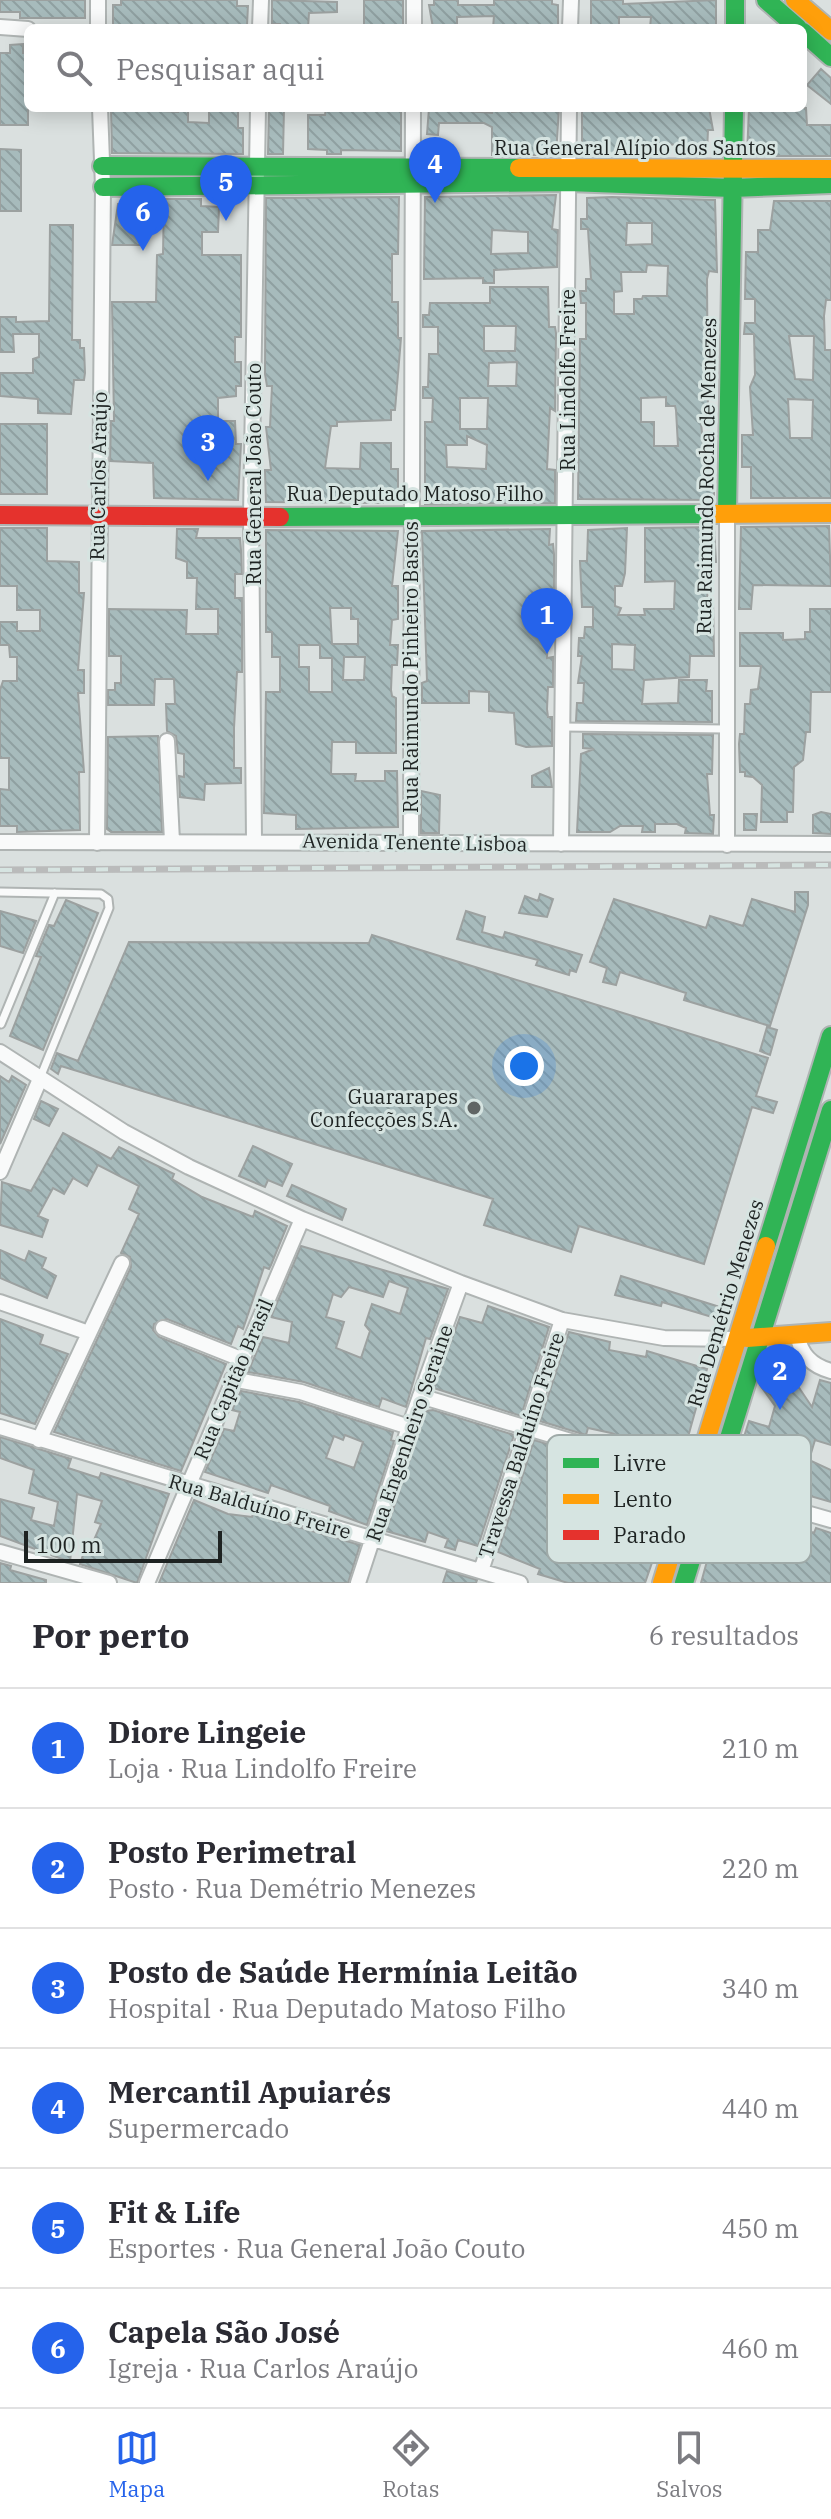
<!DOCTYPE html>
<html lang="pt">
<head>
<meta charset="utf-8">
<style>
	body { margin:0; font-family:"IBM Plex Serif",serif; background:#f2f2f3; color:#2b2b33 }
	.scale { position:absolute; left:24px; bottom:20px; width:198px; box-sizing:border-box; padding-left:8px; border:4px solid #1e2322; border-top:0; font-size:22px; line-height:28px; white-space:nowrap; color:#1e2322; -webkit-text-stroke:6px #d6e4e1; paint-order:stroke }
	.you { position:absolute; left:524px; top:1066px; width:28px; height:28px; margin:-20px; border:6px solid #fff; border-radius:50%; background:#1a73e8; box-shadow:0 0 0 12px #1a73e833 }
	.badge { display:grid; place-items:center; width:52px; height:52px; border-radius:50%; background:#2563eb; color:#fff; font-size:26px; font-weight:700 }
	.pin { position:absolute; translate:-50% -66px; filter:drop-shadow(0 2px 4px #0008) }
	.pin::after { content:''; position:absolute; top:42px; width:28px; height:24px; background:inherit; clip-path:polygon(0 0,100% 0,50% 100%) }
	.list { margin:0; padding:0; list-style:none }
	h2 { display:flex; justify-content:space-between; align-items:center; height:104px; margin:0; padding:0 32px; font-size:34px }
	h2 small { font-size:26px; font-weight:400; color:#7c7c81 }
	.list li { display:grid; grid-template-columns:52px 1fr auto; gap:24px; align-items:center; box-sizing:border-box; height:120px; padding:0 32px; border-top:2px solid #e1e1e2 }
	.list b { display:block; font-size:30px; white-space:nowrap }
	.list p { margin:0; font-size:26px; white-space:nowrap; color:#7c7c81 }
	.list em { font-size:26px; font-style:normal; color:#7c7c81 }
	.icon { flex:none; width:44px; height:44px; fill:none; stroke:currentColor; stroke-width:2; stroke-linecap:round; stroke-linejoin:round }
	.map { position:relative; flex:none; width:831px; height:1583px; overflow:hidden }
	.search { position:absolute; background:#fff; box-shadow:0 4px 20px #0003; left:24px; right:24px; top:24px; height:88px; display:flex; align-items:center; gap:20px; box-sizing:border-box; padding:0 28px; border-radius:12px; color:#7c7c81; font-size:30px }
	.sheet { height:824px; background:#fff }
	nav { display:flex; justify-content:space-around; align-items:center; box-sizing:border-box; height:112px; border-top:2px solid #e1e1e2; background:#fff; font-size:22px; color:#7c7c81 }
	nav a { display:grid; justify-items:center; gap:4px }
	nav .on { color:#2563eb }
	.map>svg:first-child { display:block }
	.building { fill:url(#building-back-hatch); stroke:#9ca1a0; stroke-width:2; fill-rule:evenodd }
	.lines { fill:none; stroke-linecap:round; stroke-linejoin:round }
	.lane-casing { stroke:#afb4b3; stroke-width:11 }
	.street-casing { stroke:#afb4b3; stroke-width:18 }
	.fast-casing { stroke:#afb4b3; stroke-width:22 }
	.slow-casing { stroke:#afb4b3; stroke-width:22 }
	.jam-casing { stroke:#afb4b3; stroke-width:22 }
	.lane { stroke:#f9fafa; stroke-width:7 }
	.street { stroke:#f9fafa; stroke-width:14 }
	.fast { stroke:#30b455; stroke-width:18 }
	.slow { stroke:#ff9f0a; stroke-width:18 }
	.jam { stroke:#e5322d; stroke-width:18 }
	.rail-casing { stroke:#babbbb; stroke-width:7 }
	.rail { stroke:#d6e4e1; stroke-width:4; stroke-dasharray:12; stroke-linecap:butt }
	.poi-dot { fill:#606564; stroke:#d6e4e1; stroke-width:3 }
	.labels { text-anchor:middle; dominant-baseline:central; stroke-width:6; stroke-linejoin:round; paint-order:stroke }
	.street-label { font-size:20px; fill:#1e2322; stroke:#d6e4e1 }
	.poi-label { font-size:20px; fill:#1e2322; stroke:#d6e4e1; text-anchor:end }
	.key { fill:#d6e4e1; stroke:#9faaa8; stroke-width:2 }
	.key-label { font-size:22px; fill:#1e2322 }
</style>
</head>
<body>
<div class="map">
<svg width="831" height="1583" viewBox="0 0 831 1583">
	<defs>
		<pattern id="building-back-hatch" width="6" height="6" patternUnits="userSpaceOnUse" patternTransform="scale(2)"><rect width="6" height="6" fill="#a7bbbc"/><path d="M-1 5l2 2M0 0l6 6M5-1l2 2" fill="none" stroke="#8fa0a1"/></pattern>
	</defs>
	<rect width="100%" height="100%" fill="#dae0df"/>
	<path class="building" d="M0 0H85V18H20V12H0Z
		M121 0H237V6H248L247 25 113 28V5H121Z
		M272 0 337 2V12L309 13 308 28H280V24H272Z
		M364 0H403V28H364Z
		M434 0H458V5H494V0H552V4L558 5V28H493L494 16 457 17V28H433L429 5H434Z
		M591 0H623V4L716 0V28H650L651 17H619V28H591Z
		M23 44V53H28V125H0V53H10V45Z
		M821 69 831 78V104L807 85Z
		M111 108 178 112V108H188V122L209 123V108H238V128H243V154L112 153Z
		M269 108H284L283 154H268Z
		M326 108H401V151L341 150V154H327V150L308 149V115H325Z
		M429 108 492 113V108H512V112L559 108 556 155H492V127L484 123H439L438 135 427 134Z
		M582 108H709L713 130H708L707 152H686V145L649 144 648 155H582Z
		M749 108H806L807 125H831V156H747Z
		M0 149 21 150V211H0Z
		M556 195 552 229 558 230 557 267 494 270V283H483V278L424 279 425 197ZM492 230 528 232V253L491 254Z
		M399 197 398 254H392V302H398V338H401L395 410H391V420L337 422V426H331L325 468 360 469 361 443H391V469H398V498H383V503L266 502 265 470H271L266 427H270L272 386H267L265 374 266 198Z
		M612 197 715 200 717 272 709 271 707 279 708 422H701L707 488H714V500L578 499 580 339H586V303H581L580 291H586V279H591L588 229H581V219H587V198ZM627 223H652V244L626 245ZM647 265 668 266 667 296H643L642 299H634V314H614V292L622 291 621 272H646ZM666 397V406H675L676 410 678 446H654V422H641V398Z
		M164 199H201V206L219 207 218 232H202V255H241V337H235V362H241V386H236V396L218 398V421H235L236 444H241L238 500 154 498 153 463 110 461 111 421H114L112 302H156L157 255 163 254Z
		M774 201H831V300H826L824 316 825 350H831V498H751V467H742V435H753L750 387 755 375 754 334H744L745 323H755V299H745L746 252H758V230H770ZM789 336H814L813 380 795 379ZM788 399 813 400 812 438H790Z
		M118 204 142 206V245H112Z
		M50 225H73L72 340H80V348H84L85 373 84 380H74L71 414 38 413V399L0 396V373H33V359L39 357V334H13L14 352H0V317H16V322L49 321Z
		M490 287H548L549 327H555L556 333 555 411 550 408 547 469 555 470V503L425 504V422H432L433 398H423V387H428L429 354H438V327H423V315H429L430 303H490ZM484 326H516L515 351H484ZM517 362 516 386H488L489 363ZM460 398H488L487 429H460ZM467 436 487 445 486 469 447 467 446 445H467Z
		M0 424H47V494H0Z
		M829 526 831 586 753 585 751 609H739L741 527Z
		M714 527 716 562H713V576L708 581 707 602H713L714 656H690L689 677 644 680 642 704 678 703 679 680H707L706 691H712V722L576 721 577 703H583L584 683H578L582 656H578L579 638H584L585 627H593V607H582L580 561H587L588 530 627 528 625 573 622 586H615V606L621 608 618 615H645L644 609H674L675 581 645 582V528ZM612 644 635 645 634 670 612 669Z
		M0 528H47V561L79 562V593H84L78 670H84V693H78L84 772H79L80 830 17 832V826H0V789L9 790V758H0V690L3 681H17V657H10L9 645H0V622H17V631H40V610H17V586H0Z
		M177 529H198L196 538H240L241 550 242 574H235V598H242V672H237L234 728V768H241V783L205 784 204 800 180 797 179 776 184 777V754L178 753 176 736 167 731 166 704H175L174 679H155L154 705H108V690H115V683H121V656H109V609L187 610 186 634H218V609H196L197 578H187V562L176 558Z
		M550 529 549 545 553 544 554 554V608L549 607 547 658 553 657V687H548L547 709 548 717H552V746L526 747 516 744 514 713 489 711V692L469 691V703H422V683L427 681 422 531Z
		M266 530 398 531 392 586H398V619L392 620 390 645H398L397 665H392L391 690 392 696 396 698V753H356V742H332L331 774H356L355 781H385V771H397L398 827 296 829V815L264 813 266 692H280V657H272V632H266ZM330 608H351V619H358V644H332ZM299 645H320V658H332V692H309V667H299ZM344 657H365L364 680H343Z
		M810 609H831V692H811L810 732H806L803 760 794 767 793 812H787V822H761L762 785 753 777 745 776V772H740L739 744 740 734H744L745 704H750L751 690 758 689 761 666H740V633H783V640L805 639V632H810Z
		M583 734 713 735 712 774H707L710 815H714L713 834 685 833 686 828 677 824H655V832H642L643 826H620L610 832H577L581 754 594 749 583 748Z
		M158 736 162 832H111L107 829 108 737Z
		M549 768 552 787H532V776Z
		M421 791 440 795 439 833H421Z
		M821 812 831 814V834L813 833V815Z
		M744 814H757L756 830H744Z
		M795 892H808V905L770 1026 684 1000 686 993 620 972 616 985 603 982 607 968 590 962 614 899 706 928 710 916 743 926 752 899 795 912Z
		M540 894 553 899 547 917 519 913 525 896 538 901Z
		M66 900 98 913 43 1050 10 1036 41 957 36 956 49 925 54 926Z
		M0 911 36 921 23 953 0 946Z
		M466 911 485 917 482 932 503 938 505 932 582 955 576 972 570 970 569 975 536 965 538 960 457 939Z
		M372 935 768 1058 756 1096 777 1102 773 1113 752 1107 704 1264 579 1226 571 1252 484 1225 493 1199 61 1066 58 1074 51 1069 57 1053 78 1061 129 942 369 943Z
		M767 1027 777 1030 770 1055 760 1051Z
		M0 1076 9 1082 12 1076 26 1085 0 1144Z
		M41 1101 58 1109 49 1126 34 1119Z
		M63 1133 111 1159 119 1147 174 1174 172 1179 202 1197 253 1217 255 1211 287 1226 271 1265 269 1269 264 1267 243 1329 238 1326 231 1344 167 1319 154 1324 153 1330 159 1337 226 1364 181 1471 54 1432 131 1267 130 1257 121 1253 139 1214 129 1209 139 1186 98 1165 87 1186 73 1178 64 1194 53 1188 38 1216 48 1220 42 1237 0 1225 2 1182 31 1191Z
		M253 1146 292 1164 282 1186 268 1180 265 1187 239 1176Z
		M292 1185 346 1209 342 1220 287 1196Z
		M301 1246 448 1289 430 1339 426 1338 406 1407 382 1398 379 1407 304 1382 248 1372 263 1337 289 1343 292 1322 271 1317ZM389 1281 408 1288 400 1314 372 1304 365 1325 370 1331 361 1358 336 1348 344 1322 326 1317 333 1294 341 1297 349 1287 383 1297Z
		M0 1250 25 1261 29 1251 46 1258 42 1268 56 1276 47 1298 0 1278Z
		M621 1276 726 1309 722 1320 662 1302 661 1306 615 1295Z
		M488 1306 549 1327 521 1416 434 1388 460 1317 482 1323Z
		M0 1319 43 1335 40 1344 68 1354 35 1424 0 1413Z
		M569 1332 610 1342 609 1350 646 1357 647 1351 707 1369 681 1462 641 1450 643 1444 611 1433 588 1428 586 1435 540 1421Z
		M781 1361 812 1407 820 1380 831 1383V1445L815 1440 809 1460 831 1470V1502L807 1495 788 1497 731 1478 749 1421 769 1427 775 1406 760 1385 764 1372Z
		M241 1391 299 1402 393 1432 391 1440 394 1441 367 1525 329 1511 330 1506 288 1491 271 1485 268 1493 205 1472 224 1429 234 1431 240 1412 232 1410ZM345 1435 363 1442 354 1468 326 1458 334 1436 343 1440Z
		M433 1410 514 1435 478 1546 458 1540 455 1550 445 1547 448 1539 428 1532 425 1542 386 1531 426 1411Z
		M0 1437 71 1459 68 1468 99 1478 101 1473 169 1494 137 1583 80 1564 88 1540H94L101 1524 95 1522 102 1501 77 1494 70 1562 0 1536V1499L34 1508 31 1520 54 1526 58 1502 29 1493 34 1470 0 1458Z
		M534 1440 674 1482 665 1511 669 1513 645 1583H568L538 1574 540 1569 498 1552Z
		M194 1500 228 1514 252 1517 253 1514 360 1545 348 1583H159Z
		M729 1504 747 1509 743 1517 769 1524 770 1516 814 1533 816 1528 831 1533V1583H701L707 1561 713 1563Z
		M0 1563 11 1566 10 1570 46 1580V1583H0Z
		M447 1571 477 1580 476 1583H443Z"/>
	<g class="lines">
		<g class="lane-casing">
			<path id="lane" d="M563 727 725 729
				M0 892 101 894 108 899 109 908 40 1078
				M1 1024 55 893"/>
		</g>
		<g class="street-casing">
			<path id="street" d="M0 27 28 29
				M98 28V0
				M260 28 261 0
				M414 28V0
				M570 28 571 0
				M727 513V845
				M167 741 172 841
				M254 840 251 515 258 108
				M411 841 413 108
				M0 842 831 844
				M97 843 103 187 100 108
				M561 844 569 108
				M0 1052 124 1132 189 1167 302 1219 461 1283 562 1320 664 1338 738 1339
				M0 1172 40 1079
				M0 1302 89 1333
				M163 1328 241 1359
				M798 1337C801 1356 813 1366 831 1371
				M232 1379 301 1392 409 1427
				M420 1396 695 1478
				M0 1427 520 1583
				M39 1440 122 1263
				M715 1487 831 1520
				M0 1552 109 1583
				M481 1571 562 1320
				M147 1583 302 1219
				M358 1583 409 1427 461 1283"/>
		</g>
		<g class="fast-casing">
			<path id="fast" d="M735 0V28
				M766 0 798 28
				M803 32 831 57
				M102 166 519 168
				M103 187 568 182 732 188 831 184
				M727 513 734 108
				M280 517 713 514
				M766 1246 831 1036
				M684 1583 831 1110"/>
		</g>
		<g class="slow-casing">
			<path id="slow" d="M795 0 831 31
				M519 168 831 169
				M713 514 831 513
				M747 1338 831 1332
				M662 1583 766 1246"/>
		</g>
		<g class="jam-casing">
			<path id="jam" d="M0 515 280 517"/>
		</g>
		<use href="#lane" class="lane"/>
		<use href="#street" class="street"/>
		<use href="#fast" class="fast"/>
		<use href="#slow" class="slow"/>
		<use href="#jam" class="jam"/>
		<g class="rail-casing">
			<path id="rail" d="M0 870 831 865"/>
		</g>
		<use href="#rail" class="rail"/>
	</g>
	<circle class="poi-dot" cx="474" cy="1108" r="8"/>
	<g class="labels">
		<g class="street-label">
			<text x="635" y="147">Rua General Alípio dos Santos</text>
			<text transform="translate(567 380) rotate(-90)">Rua Lindolfo Freire</text>
			<text transform="translate(253 474) rotate(-90)">Rua General João Couto</text>
			<text transform="translate(98 476) rotate(-89)">Rua Carlos Araújo</text>
			<text transform="translate(706 476) rotate(-89)">Rua Raimundo Rocha de Menezes</text>
			<text x="415" y="493">Rua Deputado Matoso Filho</text>
			<text transform="translate(410 667) rotate(-90)">Rua Raimundo Pinheiro Bastos</text>
			<text transform="translate(415 842) rotate(1)">Avenida Tenente Lisboa</text>
			<text transform="translate(725 1303) rotate(-73)">Rua Demétrio Menezes</text>
			<text transform="translate(233 1379) rotate(-67)">Rua Capitão Brasil</text>
			<text transform="translate(409 1433) rotate(-71)">Rua Engenheiro Seraine</text>
			<text transform="translate(521 1445) rotate(-72)">Travessa Balduíno Freire</text>
			<text transform="translate(260 1506) rotate(16)">Rua Balduíno Freire</text>
		</g>
		<g class="poi-label">
			<text x="458" y="1096">Guararapes<tspan x="458" dy="23">Confecções S.A.</tspan></text>
		</g>
	</g>
	<rect x="547" y="1435" width="264" height="128" rx="12" class="key"/>
	<rect x="563" y="1458" width="36" height="10" fill="#30b455"/>
	<rect x="563" y="1494" width="36" height="10" fill="#ff9f0a"/>
	<rect x="563" y="1530" width="36" height="10" fill="#e5322d"/>
	<g class="key-label">
		<text x="613" y="1471">Livre</text>
		<text x="613" y="1507">Lento</text>
		<text x="613" y="1543">Parado</text>
	</g>
</svg>
<div class="scale">100 m</div>
<div class="you"></div>
<div class="pin badge" style="left:547px;top:654px">1</div>
<div class="pin badge" style="left:780px;top:1410px">2</div>
<div class="pin badge" style="left:208px;top:481px">3</div>
<div class="pin badge" style="left:435px;top:203px">4</div>
<div class="pin badge" style="left:226px;top:221px">5</div>
<div class="pin badge" style="left:143px;top:251px">6</div>
<div class="search"><svg class="icon" aria-label="search" viewBox="0 0 24 24"><circle cx="10" cy="10" r="6"/><path d="M15 15l6 6"/></svg>Pesquisar aqui</div>
</div>
<section class="sheet">
<h2>Por perto<small>6 resultados</small></h2>
<ul class="list">
<li><span class="badge">1</span><div><b>Diore Lingeie</b><p>Loja · Rua Lindolfo Freire</p></div><em>210 m</em></li>
<li><span class="badge">2</span><div><b>Posto Perimetral</b><p>Posto · Rua Demétrio Menezes</p></div><em>220 m</em></li>
<li><span class="badge">3</span><div><b>Posto de Saúde Hermínia Leitão</b><p>Hospital · Rua Deputado Matoso Filho</p></div><em>340 m</em></li>
<li><span class="badge">4</span><div><b>Mercantil Apuiarés</b><p>Supermercado</p></div><em>440 m</em></li>
<li><span class="badge">5</span><div><b>Fit &amp; Life</b><p>Esportes · Rua General João Couto</p></div><em>450 m</em></li>
<li><span class="badge">6</span><div><b>Capela São José</b><p>Igreja · Rua Carlos Araújo</p></div><em>460 m</em></li>
</ul>
</section>
<nav>
<a class="on"><svg class="icon" aria-label="map" viewBox="0 0 24 24"><path d="M3 6l6-2 6 2 6-2v14l-6 2-6-2-6 2zM9 4v14M15 6v14"/></svg>Mapa</a>
<a><svg class="icon" aria-label="directions" viewBox="0 0 24 24"><path d="M12 3l9 9-9 9-9-9zM9 14v-3h6M13 9l2 2-2 2"/></svg>Rotas</a>
<a><svg class="icon" aria-label="saved" viewBox="0 0 24 24"><path d="M7 4h10v16l-5-4-5 4z"/></svg>Salvos</a>
</nav>
</body>
</html>
